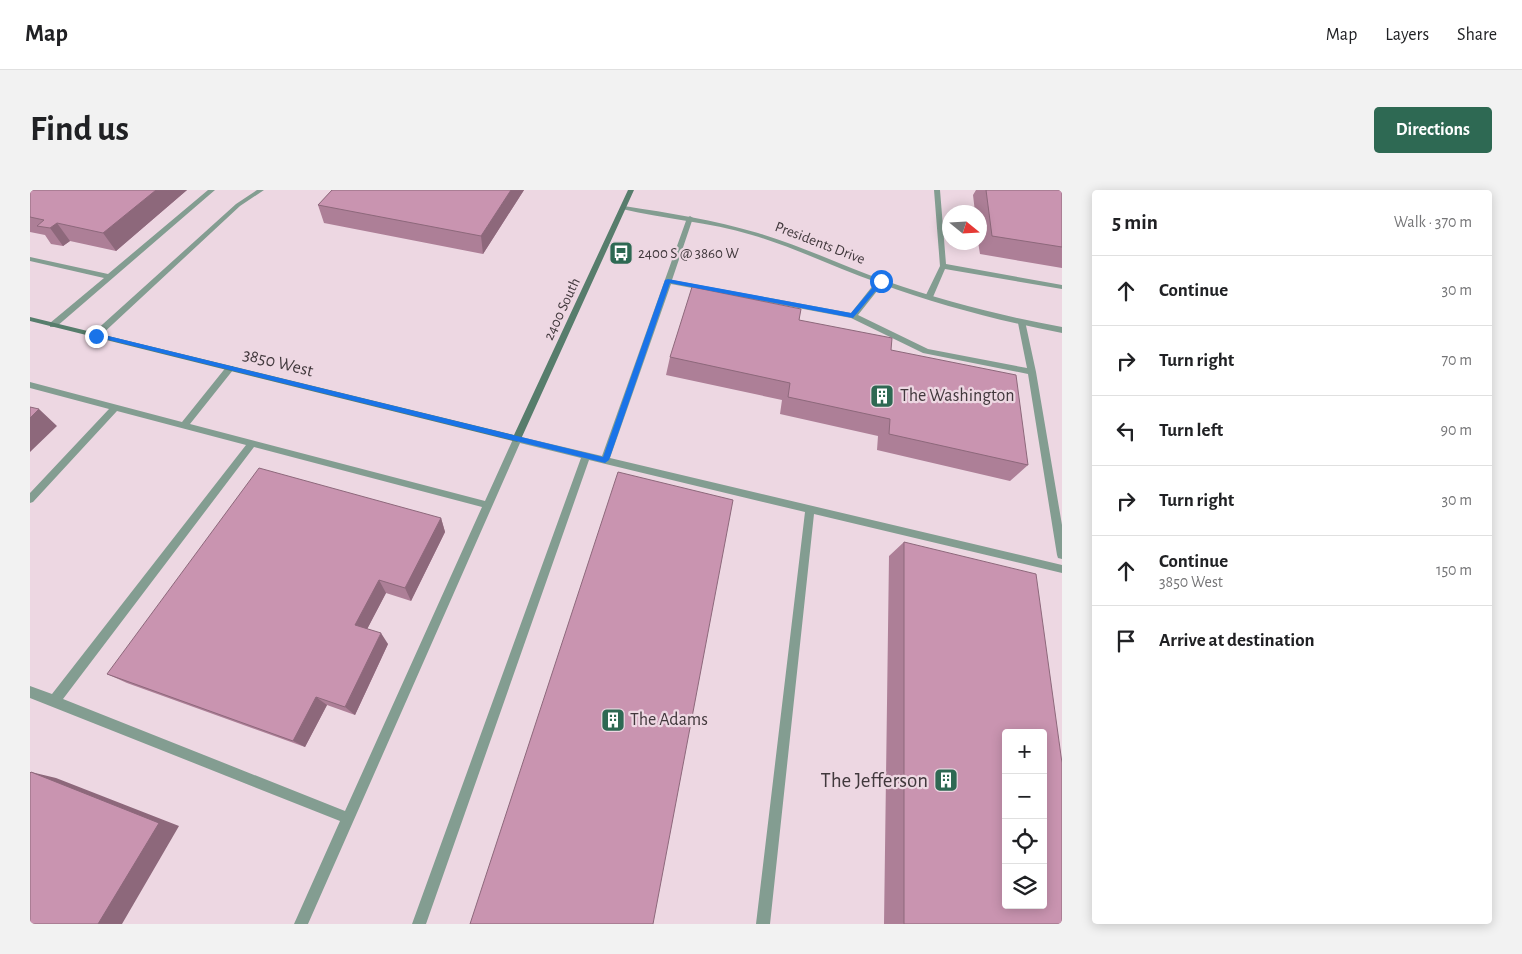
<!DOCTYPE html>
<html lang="en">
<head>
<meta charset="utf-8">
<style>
	body { margin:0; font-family:"Alegreya Sans",sans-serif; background:#f2f2f2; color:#202124 }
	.controls { position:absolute; right:15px; bottom:15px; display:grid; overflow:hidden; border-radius:5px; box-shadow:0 2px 12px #0003 }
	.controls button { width:45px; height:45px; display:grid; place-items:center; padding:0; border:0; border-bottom:1px solid #e0e0e0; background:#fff; color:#202124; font:25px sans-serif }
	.compass { position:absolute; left:912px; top:15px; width:45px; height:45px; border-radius:50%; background:#fff; box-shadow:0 2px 12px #0003; rotate:108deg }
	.stop { position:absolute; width:15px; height:15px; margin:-11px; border:4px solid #1a73e8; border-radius:50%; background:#fff }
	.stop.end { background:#1a73e8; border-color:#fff; box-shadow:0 1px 5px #0008 }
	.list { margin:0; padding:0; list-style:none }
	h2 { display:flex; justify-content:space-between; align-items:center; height:65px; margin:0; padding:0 20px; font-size:21px }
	h2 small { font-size:16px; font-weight:400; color:#757577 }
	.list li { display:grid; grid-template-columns:32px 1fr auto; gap:15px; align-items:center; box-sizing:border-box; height:70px; padding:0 20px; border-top:1px solid #e0e0e0 }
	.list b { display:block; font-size:19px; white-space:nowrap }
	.list p { margin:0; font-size:16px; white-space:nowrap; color:#757577 }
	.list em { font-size:16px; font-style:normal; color:#757577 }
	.icon { flex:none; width:28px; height:28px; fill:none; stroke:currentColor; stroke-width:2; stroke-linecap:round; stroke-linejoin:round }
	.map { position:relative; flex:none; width:1032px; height:734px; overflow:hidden; border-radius:5px }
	header { display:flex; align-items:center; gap:30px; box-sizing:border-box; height:70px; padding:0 25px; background:#fff; border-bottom:1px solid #e0e0e0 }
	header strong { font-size:24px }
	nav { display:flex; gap:28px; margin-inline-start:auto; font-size:18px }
	.intro { display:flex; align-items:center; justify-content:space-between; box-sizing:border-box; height:120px; padding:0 30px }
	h1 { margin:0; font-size:35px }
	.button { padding:12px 22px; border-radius:5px; background:#2e6953; color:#fff; font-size:18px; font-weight:700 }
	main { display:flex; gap:30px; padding:0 30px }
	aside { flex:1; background:#fff; border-radius:5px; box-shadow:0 2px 12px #0003 }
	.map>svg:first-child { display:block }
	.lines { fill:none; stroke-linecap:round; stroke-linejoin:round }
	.lane { fill:#839d91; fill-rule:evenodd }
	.street { fill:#839d91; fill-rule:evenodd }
	.secondary { fill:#577d6c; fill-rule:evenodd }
	.wall { fill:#ad7f97 }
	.shaded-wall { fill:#8d687b }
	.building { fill:#c994b0; stroke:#8d687b; fill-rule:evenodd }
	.route { fill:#1a73e8 }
	.labels { text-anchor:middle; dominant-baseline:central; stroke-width:4.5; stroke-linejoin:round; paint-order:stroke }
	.far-street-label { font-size:15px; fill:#41383c; stroke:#edd7e2 }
	.far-poi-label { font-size:15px; fill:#41383c; stroke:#edd7e2; text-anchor:start }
	.street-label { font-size:18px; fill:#41383c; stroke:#edd7e2 }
	.poi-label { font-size:18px; fill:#41383c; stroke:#edd7e2; text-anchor:start }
	.near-poi-label { font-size:21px; fill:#41383c; stroke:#edd7e2; text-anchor:end }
</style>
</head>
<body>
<header>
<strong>Map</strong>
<nav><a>Map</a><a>Layers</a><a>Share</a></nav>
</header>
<div class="intro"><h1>Find us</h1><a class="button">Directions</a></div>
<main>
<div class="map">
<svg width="1032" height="734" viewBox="0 0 1032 734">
	<rect width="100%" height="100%" fill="#edd7e2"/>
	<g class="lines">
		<path class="lane" d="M178 0H185L26 137H20V133L74 88 0 71V67L78 84Z
			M227 0H234L210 16 69 147H63V143L206 14Z
			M904 0H910L916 74 1032 95V99L915 79 903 107 902 109H896L895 107 910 76Z
			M660 26 663 28 642 90 821 123 848 89H851L855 91 828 125 898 159 997 178 988 133 992 131H995L1006 182 1032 335V369L1028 368 1027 365 998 184 893 163 821 128 641 94 580 268 1032 375V383L784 324 740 734H726L775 322 559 270 396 734H382L551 268 490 253 278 734H264L310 631 0 508V496L22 504 216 255 87 221 3 312 0 313V303L79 219 0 198V192L152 232 197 176H203V180L160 234 455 311 484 247 487 246 572 266 657 28ZM224 257 452 317 315 621 33 509Z"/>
		<path class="street" d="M594 16C639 23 684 30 728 43 772 56 813 76 856 91 913 111 972 126 1032 137V143C970 131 908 115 849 93 806 78 766 58 722 45 679 32 635 29 592 19L591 18Z"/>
		<path class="secondary" d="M598 0H604L491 249 487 252 0 131V127L484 245Z"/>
	</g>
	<path class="wall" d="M0 0H157L86 61 40 51 33 56 21 54 15 45 0 42Z
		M302 0H494L453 64 294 33 288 15Z
		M946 0H1032V78L950 64 948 52H950V22H945L943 5Z
		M769 130 861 160 998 275 980 291 847 260 848 246 750 224 752 210 636 185 640 167Z
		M411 328 415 342 381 411 356 403 337 439 358 454 325 525 297 515 275 557 97 493 77 484Z
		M874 352 1032 734H854L859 366Z"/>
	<path class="shaded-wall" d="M126 0H157L86 61 73 43Z
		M481 0H494L453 64 451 46Z
		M27 33 40 51 33 56 20 38Z
		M9 219 27 236 0 262V228Z
		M411 328 415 342 381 411 375 398Z
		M349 390 356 403 333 447 325 435Z
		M351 443 358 454 325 525 315 517Z
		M286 507 297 515 275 557 263 551Z
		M1 582 26 588 149 636 92 734H68Z"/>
	<path class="building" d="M0 0H126L73 43 27 33 20 38 7 36 14 30 0 27Z
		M302 0H481L451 46 288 15Z
		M956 0H1032V57L962 46Z
		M662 97 771 119 769 130 862 148 861 160 986 185 998 275 859 244 860 229 758 207 760 193 640 167Z
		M0 217 9 219 0 228Z
		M229 278 411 328 375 398 349 390 325 435 351 443 315 517 286 507 263 551 77 484Z
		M588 282 703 310 623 734H440Z
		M874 352 1006 384 1032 573V734H874ZM976 543H1013V715H976Z
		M1 582 129 633 68 734H0V583Z"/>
	<path class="route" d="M638 89 821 123 849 90 854 91 823 128 640 93 579 270 575 273 63 146 66 143 573 267 635 90Z"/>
	<defs>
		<g id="bus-square" transform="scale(1.25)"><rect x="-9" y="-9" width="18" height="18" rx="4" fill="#2e6953" stroke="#edd7e2"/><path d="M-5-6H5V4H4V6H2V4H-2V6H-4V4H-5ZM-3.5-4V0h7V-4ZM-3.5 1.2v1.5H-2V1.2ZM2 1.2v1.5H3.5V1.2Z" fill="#fff"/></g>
		<g id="building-square" transform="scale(1.25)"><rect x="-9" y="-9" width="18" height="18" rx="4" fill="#2e6953" stroke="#edd7e2"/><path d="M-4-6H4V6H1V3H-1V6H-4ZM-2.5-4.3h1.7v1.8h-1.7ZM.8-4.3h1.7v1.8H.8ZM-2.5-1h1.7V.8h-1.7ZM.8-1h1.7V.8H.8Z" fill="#fff"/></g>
	</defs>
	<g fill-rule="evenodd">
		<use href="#bus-square" x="591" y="63"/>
		<use href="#building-square" x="852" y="206"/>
		<use href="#building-square" x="583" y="530"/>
		<use href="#building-square" x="916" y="590"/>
	</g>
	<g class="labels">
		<g class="far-street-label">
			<text transform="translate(790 53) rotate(21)">Presidents Drive</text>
			<text transform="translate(532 119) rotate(-65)">2400 South</text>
		</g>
		<g class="far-poi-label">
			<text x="608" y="63">2400 S @ 3860 W</text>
		</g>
		<g class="street-label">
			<text transform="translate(248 173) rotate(14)">3850 West</text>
		</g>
		<g class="poi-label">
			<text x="870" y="206">The Washington</text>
			<text x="600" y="530">The Adams</text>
		</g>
		<g class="near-poi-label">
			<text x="898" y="590">The Jefferson</text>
		</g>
	</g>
</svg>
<div class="controls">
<button>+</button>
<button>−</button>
<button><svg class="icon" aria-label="locate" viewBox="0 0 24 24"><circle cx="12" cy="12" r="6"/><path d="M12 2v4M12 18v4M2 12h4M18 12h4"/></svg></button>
<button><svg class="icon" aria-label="layers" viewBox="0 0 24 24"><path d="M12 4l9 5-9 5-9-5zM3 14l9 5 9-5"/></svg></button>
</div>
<svg class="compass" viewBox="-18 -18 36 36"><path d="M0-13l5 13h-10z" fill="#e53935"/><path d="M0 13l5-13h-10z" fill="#757577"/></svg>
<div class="stop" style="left:851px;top:91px"></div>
<div class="stop end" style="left:66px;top:146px"></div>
</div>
<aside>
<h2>5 min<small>Walk · 370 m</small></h2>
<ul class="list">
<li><svg class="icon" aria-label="ahead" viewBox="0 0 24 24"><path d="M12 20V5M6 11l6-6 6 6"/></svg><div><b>Continue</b></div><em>30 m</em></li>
<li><svg class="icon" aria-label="right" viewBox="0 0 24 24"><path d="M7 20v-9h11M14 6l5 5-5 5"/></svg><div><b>Turn right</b></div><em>70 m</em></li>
<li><svg class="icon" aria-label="left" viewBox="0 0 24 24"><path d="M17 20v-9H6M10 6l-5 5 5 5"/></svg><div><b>Turn left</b></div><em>90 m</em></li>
<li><svg class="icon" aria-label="right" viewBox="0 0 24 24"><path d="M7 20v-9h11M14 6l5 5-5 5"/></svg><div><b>Turn right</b></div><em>30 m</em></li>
<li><svg class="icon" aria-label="ahead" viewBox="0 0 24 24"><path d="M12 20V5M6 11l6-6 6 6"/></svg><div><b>Continue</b><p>3850 West</p></div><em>150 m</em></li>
<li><svg class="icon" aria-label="arrive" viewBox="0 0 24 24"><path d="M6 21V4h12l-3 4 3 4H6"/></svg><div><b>Arrive at destination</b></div></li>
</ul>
</aside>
</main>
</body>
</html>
